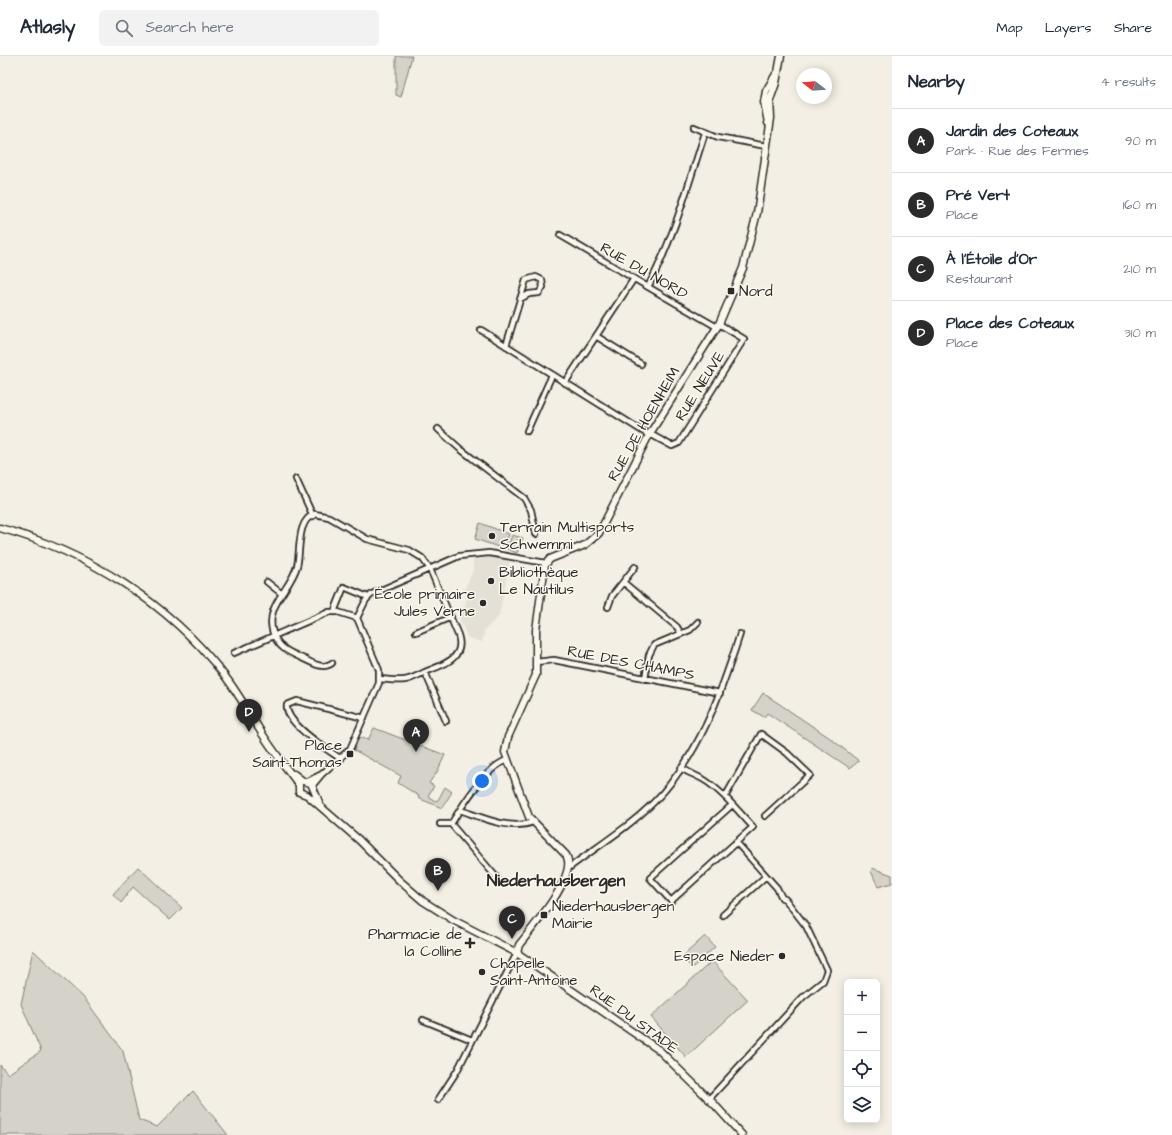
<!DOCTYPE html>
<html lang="en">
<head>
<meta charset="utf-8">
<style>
	body { margin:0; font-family:"Architects Daughter",sans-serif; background:#f2f2f3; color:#1f2937 }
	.controls { position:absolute; right:12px; bottom:12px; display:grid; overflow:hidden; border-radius:6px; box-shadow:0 2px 10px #0003 }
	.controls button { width:36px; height:36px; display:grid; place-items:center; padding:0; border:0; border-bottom:1px solid #e0e1e3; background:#fff; color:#1f2937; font:20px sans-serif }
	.compass { position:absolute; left:796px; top:12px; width:36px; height:36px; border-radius:50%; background:#fff; box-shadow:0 2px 10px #0003; rotate:287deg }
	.you { position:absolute; left:482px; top:725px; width:14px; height:14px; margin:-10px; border:3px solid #fff; border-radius:50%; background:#1a73e8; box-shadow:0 0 0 6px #1a73e833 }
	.badge { display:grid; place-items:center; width:26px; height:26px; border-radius:50%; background:#2b2b2b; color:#fff; font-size:13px; font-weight:700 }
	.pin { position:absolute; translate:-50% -33px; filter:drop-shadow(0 1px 2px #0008) }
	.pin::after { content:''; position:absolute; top:21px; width:14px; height:12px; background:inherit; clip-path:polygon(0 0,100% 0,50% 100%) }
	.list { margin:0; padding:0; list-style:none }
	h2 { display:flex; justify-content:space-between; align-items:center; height:52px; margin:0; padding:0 16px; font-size:17px }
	h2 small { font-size:13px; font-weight:400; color:#747a83 }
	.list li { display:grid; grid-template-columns:26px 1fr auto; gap:12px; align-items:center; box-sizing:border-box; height:64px; padding:0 16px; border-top:1px solid #e0e1e3 }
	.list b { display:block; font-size:15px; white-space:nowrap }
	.list p { margin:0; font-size:13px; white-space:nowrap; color:#747a83 }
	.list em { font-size:13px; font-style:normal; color:#747a83 }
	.icon { flex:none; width:22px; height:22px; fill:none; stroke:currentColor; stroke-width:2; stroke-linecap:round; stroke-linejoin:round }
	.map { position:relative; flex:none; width:892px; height:1079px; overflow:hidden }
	header { display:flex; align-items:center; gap:24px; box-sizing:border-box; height:56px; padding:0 20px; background:#fff; border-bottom:1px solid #e0e1e3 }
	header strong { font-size:19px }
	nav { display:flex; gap:22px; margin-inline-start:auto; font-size:14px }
	.search { width:280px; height:36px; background:#f2f2f3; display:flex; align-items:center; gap:10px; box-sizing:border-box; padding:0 14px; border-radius:6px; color:#747a83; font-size:15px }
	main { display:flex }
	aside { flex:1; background:#fff }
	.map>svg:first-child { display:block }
	.built { fill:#e4e0d6 }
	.green { fill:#d5d2c9; stroke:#807e7a }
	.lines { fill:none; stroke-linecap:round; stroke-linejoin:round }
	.street-casing { stroke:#2b2b2b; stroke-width:8 }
	.secondary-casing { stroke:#2b2b2b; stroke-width:9 }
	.street { stroke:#fbf7ec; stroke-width:4.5 }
	.secondary { stroke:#fbf7ec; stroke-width:6 }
	.poi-dot { fill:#2b2b2b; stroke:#fbf7ec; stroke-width:1.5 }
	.labels { text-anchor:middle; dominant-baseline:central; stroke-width:3; stroke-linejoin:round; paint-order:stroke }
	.street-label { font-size:15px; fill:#2b2b2b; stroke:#fbf7ec }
	.poi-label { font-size:15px; fill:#2b2b2b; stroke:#fbf7ec; text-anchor:start }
	.quarter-label { font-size:17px; font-weight:bold; fill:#2b2b2b; stroke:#fbf7ec }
</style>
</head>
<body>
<header>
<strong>Atlasly</strong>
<div class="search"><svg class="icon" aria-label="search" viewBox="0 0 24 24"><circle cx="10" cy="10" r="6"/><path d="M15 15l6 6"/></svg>Search here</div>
<nav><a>Map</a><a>Layers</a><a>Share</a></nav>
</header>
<main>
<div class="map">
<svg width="892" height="1079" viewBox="0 0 892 1079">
	<rect width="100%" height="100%" fill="#f3efe4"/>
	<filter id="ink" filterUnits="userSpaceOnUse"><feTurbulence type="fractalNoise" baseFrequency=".025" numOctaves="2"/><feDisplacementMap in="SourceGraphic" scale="8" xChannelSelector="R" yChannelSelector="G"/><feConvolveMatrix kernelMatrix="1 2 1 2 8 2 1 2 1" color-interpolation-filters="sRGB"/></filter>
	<g filter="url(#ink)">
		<path class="built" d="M491 500 510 504 499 560 485 574 482 586 467 581 458 558 462 557 469 537 464 535 473 514V501Z"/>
		<path class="green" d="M396 0H412L401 41 396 39Z
			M480 467 509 478 504 493 475 483Z
			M512 479 523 482 517 497 507 493Z
			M763 637 830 682 859 705 850 712 767 657 764 661 752 654Z
			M374 672 445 699 437 716 429 727 434 730 428 740 435 745 438 744 445 731 452 736 442 752 418 742 419 740 398 727 401 720 354 694 359 681 368 684Z
			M138 811 182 852 170 864 133 831 121 847 113 838Z
			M872 812 892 819V827L878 831 871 815Z
			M705 880 715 891 692 912 682 901Z
			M33 894 84 942 123 995 139 1064 157 1071 193 1035 228 1079H0V1009L8 1018 41 995 21 948Z
			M712 905 748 944 686 1001 651 961Z"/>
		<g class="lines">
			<g class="street-casing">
				<path id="street" d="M694 71 718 81 766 90
					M560 179C613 210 664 241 717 271
					M648 231C674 182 688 129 705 77
					M481 274 649 379
					M596 280 641 308
					M506 290 526 224 536 221 542 224 543 231 539 237 529 238 520 243
					M565 327 633 224
					M438 373 459 392 524 442 531 454 536 478
					M527 375 552 319
					M650 378 672 390 679 387 744 283 719 268
					M296 423 313 460
					M267 526 282 538
					M623 526 677 571 681 578
					M608 551 612 540 635 511
					M334 556 344 531 368 541
					M416 576 451 561
					M234 597 329 556H338L357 562 366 544 372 538 459 500 489 497 546 507
					M536 606 554 604 720 637
					M332 607C323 614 313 607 304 603 289 596 279 593 273 577 264 550 291 533 297 510 301 495 296 464 315 458L329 461 367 483 409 494 422 502 430 513 458 579C466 603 442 609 425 616 419 619 412 623 405 624 397 625 388 624 380 623
					M425 616 446 665
					M645 623 649 599 654 589 690 574 698 566
					M341 703C328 694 284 667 287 649L297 645 364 662
					M681 712C689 717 698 720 706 725 724 737 738 755 753 771L671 845 650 822 732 749
					M322 718 350 693 379 627V614L357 562
					M308 725 322 718 312 730
					M725 741 761 678 787 697 810 719 765 760
					M460 754C481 761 510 775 533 766
					M440 768H451C462 750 486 711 507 704
					M451 768 497 822
					M570 811C598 790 629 771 654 746 699 701 721 637 740 578
					M723 859 766 820
					M423 964 472 984
					M709 1043 803 941 823 925 827 914 806 870 785 843 782 842 777 832 736 786
					M438 1044 457 1015 517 897"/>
			</g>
			<g class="secondary-casing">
				<path id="secondary" d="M768 67 764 46 766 35 776 18
					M0 472C87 496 169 547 224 619 240 639 252 663 267 685 277 700 288 714 299 729V736L307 739
					M294 718 303 725 311 727 319 746
					M307 739 359 784 400 825 423 845 453 864 517 897 659 994 714 1048 742 1079
					M517 897 519 889C532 872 579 819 566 799L529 761 505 696 508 681 536 619V574L545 509 550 503 585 489 599 477 649 379 719 268 743 212 757 157 771 62 770 44 776 27 781 0"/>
			</g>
			<use href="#street" class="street"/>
			<use href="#secondary" class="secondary"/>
		</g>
	</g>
	<g class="poi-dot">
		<rect x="727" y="231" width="8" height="8" rx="2"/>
		<circle cx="492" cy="480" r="4"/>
		<circle cx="491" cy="525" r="4"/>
		<circle cx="483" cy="547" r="4"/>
		<rect x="346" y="694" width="8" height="8" rx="2"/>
		<rect x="540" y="855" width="8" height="8" rx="2"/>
		<path d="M468 881h4v4h4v4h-4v4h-4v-4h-4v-4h4z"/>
		<circle cx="782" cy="900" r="4"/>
		<circle cx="482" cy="916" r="4"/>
	</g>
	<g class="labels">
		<g class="street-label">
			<text transform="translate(644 215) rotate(30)">RUE DU NORD</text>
			<text transform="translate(700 330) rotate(-58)">RUE NEUVE</text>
			<text transform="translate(644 368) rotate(-60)">RUE DE HOENHEIM</text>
			<text transform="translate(631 607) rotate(11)">RUE DES CHAMPS</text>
			<text transform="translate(634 963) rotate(36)">RUE DU STADE</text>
		</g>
		<g class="poi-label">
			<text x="739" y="235">Nord</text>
			<text x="500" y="471">Terrain Multisports<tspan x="500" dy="17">Schwemmi</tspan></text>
			<text x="499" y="516">Bibliothèque<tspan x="499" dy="17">Le Nautilus</tspan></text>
			<text x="475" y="538" text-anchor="end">École primaire<tspan x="475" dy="17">Jules Verne</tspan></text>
			<text x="342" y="689" text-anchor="end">Place<tspan x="342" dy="17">Saint-Thomas</tspan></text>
			<text x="552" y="850">Niederhausbergen<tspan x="552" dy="17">Mairie</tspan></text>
			<text x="462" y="878" text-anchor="end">Pharmacie de<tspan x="462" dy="17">la Colline</tspan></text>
			<text x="774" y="900" text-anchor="end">Espace Nieder</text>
			<text x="490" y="907">Chapelle<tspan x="490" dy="17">Saint-Antoine</tspan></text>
		</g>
		<g class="quarter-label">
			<text x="556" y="825">Niederhausbergen</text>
		</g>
	</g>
</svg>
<div class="controls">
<button>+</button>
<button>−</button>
<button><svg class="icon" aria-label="locate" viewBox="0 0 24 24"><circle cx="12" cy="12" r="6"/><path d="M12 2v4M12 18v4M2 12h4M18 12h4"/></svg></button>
<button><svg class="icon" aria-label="layers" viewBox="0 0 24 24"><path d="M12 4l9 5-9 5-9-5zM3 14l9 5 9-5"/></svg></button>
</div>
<svg class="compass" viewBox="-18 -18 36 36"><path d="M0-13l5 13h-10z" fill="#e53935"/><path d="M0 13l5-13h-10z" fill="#747a83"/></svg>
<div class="you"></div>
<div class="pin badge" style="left:416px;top:696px">A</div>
<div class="pin badge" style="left:438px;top:835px">B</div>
<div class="pin badge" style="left:512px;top:883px">C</div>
<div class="pin badge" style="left:249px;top:676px">D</div>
</div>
<aside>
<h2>Nearby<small>4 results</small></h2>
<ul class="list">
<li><span class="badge">A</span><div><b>Jardin des Coteaux</b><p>Park · Rue des Fermes</p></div><em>90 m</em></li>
<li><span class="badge">B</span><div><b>Pré Vert</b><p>Place</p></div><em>160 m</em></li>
<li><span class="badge">C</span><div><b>À l'Étoile d'Or</b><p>Restaurant</p></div><em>210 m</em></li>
<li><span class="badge">D</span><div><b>Place des Coteaux</b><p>Place</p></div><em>310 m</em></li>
</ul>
</aside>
</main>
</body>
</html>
